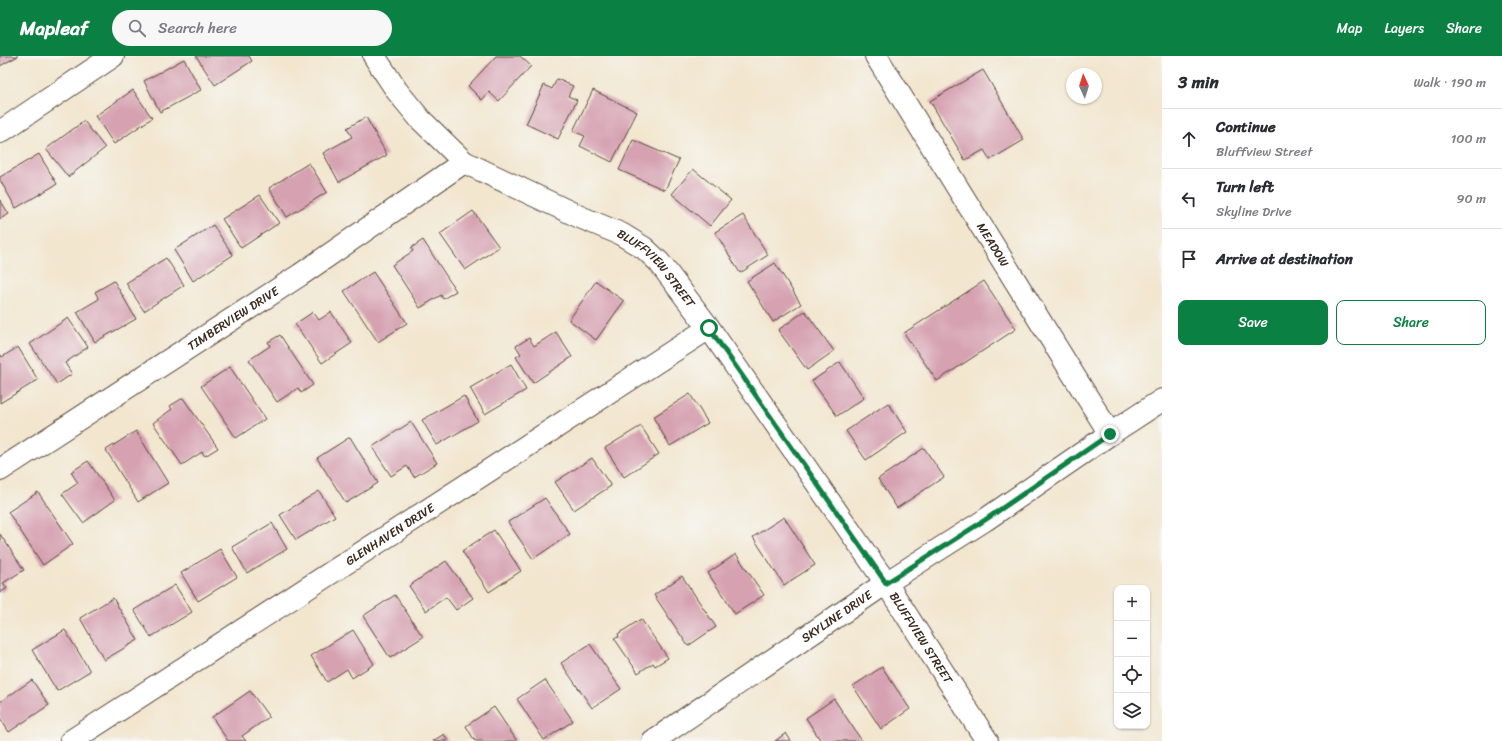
<!DOCTYPE html>
<html lang="en">
<head>
<meta charset="utf-8">
<style>
	body { margin:0; font-family:Sriracha,sans-serif; background:#f7f7f7; color:#2b2b33 }
	.controls { position:absolute; right:12px; bottom:12px; display:grid; overflow:hidden; border-radius:8px; box-shadow:0 1px 3px #0004 }
	.controls button { width:36px; height:36px; display:grid; place-items:center; padding:0; border:0; border-bottom:1px solid #e1e1e2; background:#fff; color:#2b2b33; font:20px sans-serif }
	.compass { position:absolute; left:1066px; top:12px; width:36px; height:36px; border-radius:50%; background:#fff; box-shadow:0 1px 3px #0004; rotate:356deg }
	.stop { position:absolute; width:12px; height:12px; margin:-9px; border:3px solid #0b8043; border-radius:50%; background:#fff }
	.stop.end { background:#0b8043; border-color:#fff; box-shadow:0 1px 4px #0008 }
	.list { margin:0; padding:0; list-style:none }
	h2 { display:flex; justify-content:space-between; align-items:center; height:52px; margin:0; padding:0 16px; font-size:17px }
	h2 small { font-size:13px; font-weight:400; color:#7c7c81 }
	.list li { display:grid; grid-template-columns:26px 1fr auto; gap:12px; align-items:center; box-sizing:border-box; height:60px; padding:0 16px; border-top:1px solid #e1e1e2 }
	.list b { display:block; font-size:15px; white-space:nowrap }
	.list p { margin:0; font-size:13px; white-space:nowrap; color:#7c7c81 }
	.list em { font-size:13px; font-style:normal; color:#7c7c81 }
	.actions { display:flex; gap:8px; padding:12px 16px }
	.actions a { flex:1; padding:9px 0; border:1px solid #0b8043; border-radius:8px; text-align:center; font-size:14px; color:#0b8043 }
	.actions .main { background:#0b8043; color:#fff }
	.icon { flex:none; width:22px; height:22px; fill:none; stroke:currentColor; stroke-width:2; stroke-linecap:round; stroke-linejoin:round }
	.map { position:relative; flex:none; width:1162px; height:685px; overflow:hidden }
	header { display:flex; align-items:center; gap:24px; box-sizing:border-box; height:56px; padding:0 20px; background:#0b8043; color:#fff }
	header strong { font-size:19px }
	nav { display:flex; gap:22px; margin-inline-start:auto; font-size:14px }
	.search { width:280px; height:36px; background:#f7f7f7; display:flex; align-items:center; gap:10px; box-sizing:border-box; padding:0 14px; border-radius:22px; color:#7c7c81; font-size:15px }
	main { display:flex }
	aside { flex:1; background:#fff }
	.map>svg:first-child { display:block }
	.building { fill:#d6a1b1 }
	.lines { fill:none; stroke-linecap:round; stroke-linejoin:round }
	.minor-casing { stroke:#564639; stroke-width:24 }
	.minor { stroke:#fff; stroke-width:22 }
	.route { stroke:#0b8043; stroke-width:5 }
	.labels { text-anchor:middle; dominant-baseline:central; stroke-width:3; stroke-linejoin:round; paint-order:stroke }
	.street-label { font-size:12px; fill:#3b2a1e; stroke:#f6f6f2 }
</style>
</head>
<body>
<header>
<strong>Mapleaf</strong>
<div class="search"><svg class="icon" aria-label="search" viewBox="0 0 24 24"><circle cx="10" cy="10" r="6"/><path d="M15 15l6 6"/></svg>Search here</div>
<nav><a>Map</a><a>Layers</a><a>Share</a></nav>
</header>
<main>
<div class="map">
<svg width="1162" height="685" viewBox="0 0 1162 685">
	<rect width="100%" height="100%" fill="#f6f6f2"/>
	<filter id="ink" filterUnits="userSpaceOnUse"><feTurbulence type="fractalNoise" baseFrequency=".025" numOctaves="2"/><feDisplacementMap in="SourceGraphic" scale="8" xChannelSelector="R" yChannelSelector="G"/><feConvolveMatrix kernelMatrix="1 2 1 2 8 2 1 2 1" color-interpolation-filters="sRGB"/></filter>
	<filter id="wash" filterUnits="userSpaceOnUse"><feTurbulence type="fractalNoise" baseFrequency=".012" numOctaves="4" result="noise"/><feDisplacementMap in="SourceGraphic" scale="16" xChannelSelector="R" yChannelSelector="G"/><feGaussianBlur stdDeviation="0.9" result="paint"/><feColorMatrix in="noise" values="0 0 0 0 0 0 0 0 0 0 0 0 0 0 0 0 0 1.4 0 .05"/><feComposite in="paint" operator="in"/></filter>
	<g filter="url(#wash)">
		<rect width="100%" height="100%" fill="#f2e6cf"/>
		<g id="blocks">
			<path class="building" d="M0 0H18L0 10Z
				M196 0H249L252 5 215 29Z
				M496 0H520L531 10 499 45 489 36 482 44 468 30Z
				M184 3 201 34 160 56 144 25Z
				M983 14 1024 84 990 104 984 94 965 104 930 45Z
				M557 23 573 30 568 40 577 44 558 83 526 68 544 29 552 33Z
				M133 34 152 62 114 88 95 60Z
				M593 34 637 56 612 106 580 90 585 80 573 75Z
				M366 61 387 99 339 126 323 97 352 81 347 72Z
				M84 65 105 92 68 121 46 93Z
				M633 84 679 104 665 134 619 114Z
				M39 98 57 128 16 152 0 124V121Z
				M309 107 327 136 287 161 269 132Z
				M693 113 731 144 710 170 672 138Z
				M260 139 279 167 241 192 222 163Z
				M0 144 9 158 0 163Z
				M473 155 499 191 465 214 440 178Z
				M743 159 768 199 740 217 715 176Z
				M213 169 233 199 193 225 174 194Z
				M423 184 456 235 443 243 441 239 420 252 392 209 413 195 411 192Z
				M166 202 184 229 144 255 126 227Z
				M775 207 801 248 773 266 747 225Z
				M373 216 407 267 378 286 344 235Z
				M114 225 136 263 95 286 77 256 99 243 95 236Z
				M596 225 624 245 596 284 569 264Z
				M984 225 1016 273 937 325 904 277Z
				M805 255 834 295 807 314 778 274Z
				M313 256 319 264 331 256 352 287 322 307 295 268Z
				M68 262 88 291 65 307 72 318 57 328 30 288Z
				M556 276 572 301 533 327 516 301 521 298 516 290 529 282 534 290Z
				M280 279 313 329 301 337 298 332 277 346 249 304 270 290 268 286Z
				M18 291 38 324 0 347V298L2 301Z
				M840 306 864 342 837 360 812 325Z
				M511 308 526 334 485 358 470 332Z
				M230 311 265 363 236 382 201 330Z
				M690 338 708 367 670 390 653 361Z
				M464 340 478 365 437 389 422 364Z
				M183 342 218 392 205 400 202 396 182 409 153 367 172 353 170 350Z
				M888 347 907 376 866 404 846 375Z
				M411 366 437 407 414 421 407 410 391 420 372 391Z
				M641 370 659 398 624 421 605 392Z
				M136 375 168 427 138 446 106 394Z
				M350 381 378 427 346 447 317 402Z
				M924 392 944 421 897 452 878 423Z
				M592 402 611 430 574 454 555 426Z
				M88 405 115 444 83 467 62 438 78 427 71 416Z
				M319 435 335 460 296 484 280 459Z
				M38 436 73 488 43 509 8 456Z
				M545 442 570 478 533 503 508 466Z
				M784 461 815 509 784 529 753 481Z
				M272 467 287 493 247 517 232 491Z
				M494 474 521 515 489 536 462 495Z
				M0 478 24 514 3 527 7 532 0 537Z
				M220 493 237 521 198 545 181 517Z
				M736 498 764 539 735 558 708 517Z
				M446 505 473 542 456 554 446 541 426 555 409 530Z
				M682 520 716 571 688 590 654 539Z
				M175 529 192 556 151 581 134 554Z
				M395 539 423 581 390 602 363 560Z
				M113 542 138 584 104 604 80 562Z
				M641 563 668 602 655 610 653 607 638 617 614 582 619 581 618 578Z
				M65 574 90 615 57 635 32 594Z
				M353 574 374 608 352 622 347 613 327 626 311 600Z
				M590 588 621 633 592 652 561 607Z
				M882 611 910 653 881 673 853 630Z
				M32 624 49 649 9 676 0 662V646Z
				M545 624 573 665 544 684 517 643Z
				M250 635 269 661 242 680 246 685H228L212 661Z
				M834 643 862 685H821L806 662Z
				M494 651 517 685H475L466 670Z
				M786 677 791 685H775Z
				M444 678 448 685H433Z"/>
		</g>
	</g>
	<g filter="url(#ink)">
		<use href="#blocks" fill-opacity="0" stroke="#564639" stroke-width="1"/>
		<g class="lines">
			<g class="minor-casing">
				<g id="minor">
					<path id="s1" d="M374 0 397 35 420 63 464 106 580 161 621 178 644 192 659 206 709 272 886 527 987 685"/>
					<path id="s2" d="M876 0 1110 378"/>
					<path d="M0 76 113 0"/>
					<path id="s3" d="M0 414 300 219 464 106"/>
					<path id="s4" d="M71 685 709 272"/>
					<path id="s5" d="M653 685 886 527 985 464 1110 378 1162 344"/>
				</g>
			</g>
			<use href="#minor" class="minor"/>
		</g>
	</g>
	<g class="lines" filter="url(#ink)">
		<path class="route" d="M709 272 886 527 985 464 1110 378"/>
	</g>
	<g class="labels">
		<g class="street-label">
			<text stroke="none"><textPath href="#s2" startOffset="222">MEADOW</textPath></text>
			<text stroke="none"><textPath href="#s1" startOffset="362">BLUFFVIEW STREET</textPath></text>
			<text stroke="none"><textPath href="#s3" startOffset="278">TIMBERVIEW DRIVE</textPath></text>
			<text stroke="none"><textPath href="#s4" startOffset="380">GLENHAVEN DRIVE</textPath></text>
			<text stroke="none"><textPath href="#s5" startOffset="222">SKYLINE DRIVE</textPath></text>
			<text stroke="none"><textPath href="#s1" startOffset="818">BLUFFVIEW STREET</textPath></text>
		</g>
	</g>
</svg>
<div class="controls">
<button>+</button>
<button>−</button>
<button><svg class="icon" aria-label="locate" viewBox="0 0 24 24"><circle cx="12" cy="12" r="6"/><path d="M12 2v4M12 18v4M2 12h4M18 12h4"/></svg></button>
<button><svg class="icon" aria-label="layers" viewBox="0 0 24 24"><path d="M12 4l9 5-9 5-9-5zM3 14l9 5 9-5"/></svg></button>
</div>
<svg class="compass" viewBox="-18 -18 36 36"><path d="M0-13l5 13h-10z" fill="#e53935"/><path d="M0 13l5-13h-10z" fill="#7c7c81"/></svg>
<div class="stop" style="left:709px;top:272px"></div>
<div class="stop end" style="left:1110px;top:378px"></div>
</div>
<aside>
<h2>3 min<small>Walk · 190 m</small></h2>
<ul class="list">
<li><svg class="icon" aria-label="ahead" viewBox="0 0 24 24"><path d="M12 20V5M6 11l6-6 6 6"/></svg><div><b>Continue</b><p>Bluffview Street</p></div><em>100 m</em></li>
<li><svg class="icon" aria-label="left" viewBox="0 0 24 24"><path d="M17 20v-9H6M10 6l-5 5 5 5"/></svg><div><b>Turn left</b><p>Skyline Drive</p></div><em>90 m</em></li>
<li><svg class="icon" aria-label="arrive" viewBox="0 0 24 24"><path d="M6 21V4h12l-3 4 3 4H6"/></svg><div><b>Arrive at destination</b></div></li>
</ul>
<div class="actions"><a class="main">Save</a><a>Share</a></div>
</aside>
</main>
</body>
</html>
